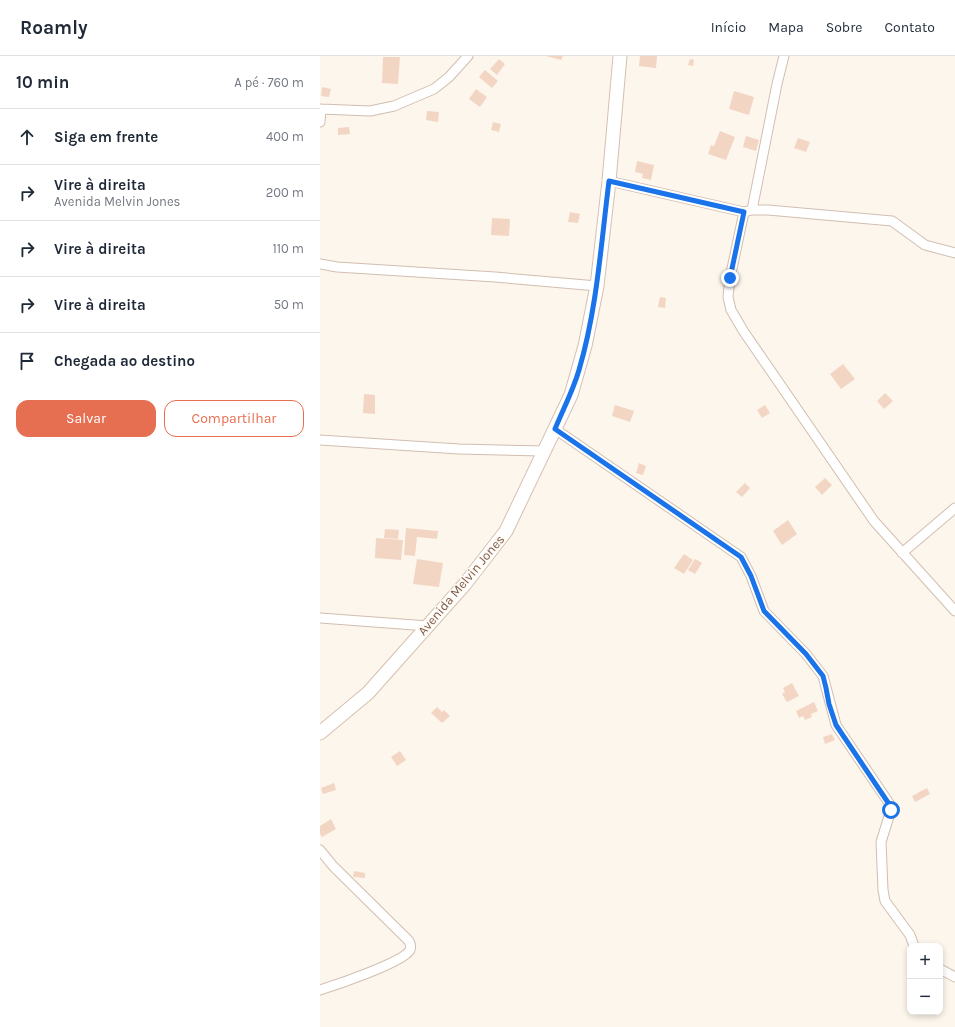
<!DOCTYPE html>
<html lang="pt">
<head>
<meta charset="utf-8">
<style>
	body { margin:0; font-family:Karla,sans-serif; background:#f6f6f7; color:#1f2937 }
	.controls { position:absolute; right:12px; bottom:12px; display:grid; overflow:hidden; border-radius:8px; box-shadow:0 2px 6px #0003 }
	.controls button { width:36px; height:36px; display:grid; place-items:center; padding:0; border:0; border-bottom:1px solid #e0e1e3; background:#fff; color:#1f2937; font:20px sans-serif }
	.stop { position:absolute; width:12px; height:12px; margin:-9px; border:3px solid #1a73e8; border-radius:50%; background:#fff }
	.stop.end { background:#1a73e8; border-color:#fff; box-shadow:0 1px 4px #0008 }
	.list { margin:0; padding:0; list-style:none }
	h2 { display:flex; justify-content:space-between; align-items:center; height:52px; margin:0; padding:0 16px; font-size:17px }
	h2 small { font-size:13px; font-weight:400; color:#747a83 }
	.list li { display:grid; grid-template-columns:26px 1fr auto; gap:12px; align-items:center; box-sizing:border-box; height:56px; padding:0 16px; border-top:1px solid #e0e1e3 }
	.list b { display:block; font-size:15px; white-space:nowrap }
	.list p { margin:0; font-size:13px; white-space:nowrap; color:#747a83 }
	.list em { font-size:13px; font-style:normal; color:#747a83 }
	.actions { display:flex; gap:8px; padding:12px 16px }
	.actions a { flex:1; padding:9px 0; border:1px solid #e76f51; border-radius:12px; text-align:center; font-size:14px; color:#e76f51 }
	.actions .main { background:#e76f51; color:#fff }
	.icon { flex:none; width:22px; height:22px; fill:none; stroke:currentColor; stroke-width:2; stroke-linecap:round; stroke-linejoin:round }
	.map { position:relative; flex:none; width:635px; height:971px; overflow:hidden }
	header { display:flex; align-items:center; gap:24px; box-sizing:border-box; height:56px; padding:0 20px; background:#fff; border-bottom:1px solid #e0e1e3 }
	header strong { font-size:19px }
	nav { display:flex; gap:22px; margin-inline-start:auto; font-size:14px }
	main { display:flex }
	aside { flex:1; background:#fff }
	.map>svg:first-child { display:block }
	.building { fill:#f3d5c3 }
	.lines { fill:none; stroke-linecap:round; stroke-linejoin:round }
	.street-casing { stroke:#d1beb0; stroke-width:11 }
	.secondary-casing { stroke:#d6c0b0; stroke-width:15 }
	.street { stroke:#fff; stroke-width:9 }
	.secondary { stroke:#fff; stroke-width:13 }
	.route { stroke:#1a73e8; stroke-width:5 }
	.labels { text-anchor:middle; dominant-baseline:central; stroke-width:3; stroke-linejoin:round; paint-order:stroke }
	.street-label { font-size:13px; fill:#7a5c4d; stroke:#fffaf3 }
</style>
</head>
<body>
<header>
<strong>Roamly</strong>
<nav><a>Início</a><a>Mapa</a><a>Sobre</a><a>Contato</a></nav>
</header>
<main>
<aside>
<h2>10 min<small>A pé · 760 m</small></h2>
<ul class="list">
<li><svg class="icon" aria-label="ahead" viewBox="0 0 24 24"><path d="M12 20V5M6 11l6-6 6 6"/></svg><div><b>Siga em frente</b></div><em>400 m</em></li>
<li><svg class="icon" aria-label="right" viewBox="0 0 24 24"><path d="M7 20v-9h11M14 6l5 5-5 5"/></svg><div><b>Vire à direita</b><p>Avenida Melvin Jones</p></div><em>200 m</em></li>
<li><svg class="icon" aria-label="right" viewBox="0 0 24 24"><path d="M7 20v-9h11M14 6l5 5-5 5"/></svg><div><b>Vire à direita</b></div><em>110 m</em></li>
<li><svg class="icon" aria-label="right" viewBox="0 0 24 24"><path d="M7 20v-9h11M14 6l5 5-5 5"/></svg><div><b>Vire à direita</b></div><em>50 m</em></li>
<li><svg class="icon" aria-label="arrive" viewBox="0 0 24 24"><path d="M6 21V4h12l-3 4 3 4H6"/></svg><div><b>Chegada ao destino</b></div></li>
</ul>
<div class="actions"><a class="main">Salvar</a><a>Compartilhar</a></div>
</aside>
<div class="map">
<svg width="635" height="971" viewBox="0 0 635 971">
	<rect width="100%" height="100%" fill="#fdf6ec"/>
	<path class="building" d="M226 0H243L241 4Z
		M320 0H337L336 12 319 10Z
		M63 1H80L78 28 62 27Z
		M179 3 185 8 177 19 170 13Z
		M370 3 374 4 373 10 368 9Z
		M165 14 178 25 172 32 159 21Z
		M2 31 11 33 9 41 1 40Z
		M156 33 167 41 160 51 149 43Z
		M414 35 434 41 429 59 409 53Z
		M107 55 119 56 118 66 106 64Z
		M173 66 181 68 179 76 171 74Z
		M29 71 30 78 18 79V72Z
		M400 75 415 81 406 104 388 98 391 89 394 90Z
		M426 80 439 84 436 95 423 91Z
		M478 82 490 86 486 96 474 92Z
		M317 105 334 109 331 124 322 122 323 118 315 116Z
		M250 156 260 158 258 167 248 166Z
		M172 162 190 163 189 180 171 179Z
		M340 241 346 242 345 252 338 251Z
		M523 308 535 323 521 333 510 318Z
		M565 337 573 345 564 353 557 345Z
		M44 338 55 339V358L43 357Z
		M295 349 314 355 310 366 292 360Z
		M445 349 450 357 442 362 437 354Z
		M319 407 326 410 323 419 316 417Z
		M505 422 512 429 502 439 495 431Z
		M425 427 430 432 422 441 416 436Z
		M468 464 477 478 462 489 453 475Z
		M86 472 118 475 117 483 97 481 95 500 84 499Z
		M65 473 79 474 78 483 64 482Z
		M56 482 83 484 81 504 55 502Z
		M364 498 373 504 364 518 354 512Z
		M97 503 123 507 119 531 93 528Z
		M375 503 382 507 375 518 368 514Z
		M472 627 479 640 467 646 462 638 465 636 463 632Z
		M494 646 498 655 491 658 492 661 485 664 483 660 479 662 476 655Z
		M117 651 122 656 124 654 130 660 122 667 111 657Z
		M512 678 515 684 505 688 503 681Z
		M80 695 86 704 77 710 71 701Z
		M14 727 16 734 3 738 1 732Z
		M607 732 610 738 595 746 592 740Z
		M11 763 16 773 2 781 0 778V770Z
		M34 815 45 817V822L33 821Z"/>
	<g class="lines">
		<g class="street-casing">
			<path id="street" d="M0 53 50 55 74 50 114 33 129 21 148 0
				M0 66 1 53
				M289 125 424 156 432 154H448L572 165 605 189 635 197
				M432 154 457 28 464 0
				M424 156 410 222 408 241 411 254 424 276 554 465 635 555
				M0 208 17 211 175 221 277 230
				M235 373 421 501 431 520 444 555 486 598 503 620 516 669 571 750V754L561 786 563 834 565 845 590 879 594 890
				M0 384 139 393 224 395
				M582 497 635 452
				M0 562 108 570
				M0 794 13 810 89 885C90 887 91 891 90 894 84 906 16 929 0 934
				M620 913 635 921"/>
		</g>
		<g class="secondary-casing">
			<path id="secondary" d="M0 677 48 637 145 528 186 475 251 339 265 290 277 230 289 125 300 0"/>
		</g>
		<use href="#street" class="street"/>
		<use href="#secondary" class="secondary"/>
	</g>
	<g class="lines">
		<path class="route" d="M410 222 424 156 289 125C281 188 277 253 259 314 253 335 243 353 235 373L421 501 431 520 444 555 486 598 503 620 506 632 509 648 516 669 569 748 571 754"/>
	</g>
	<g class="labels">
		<g class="street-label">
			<text transform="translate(141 529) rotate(-50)">Avenida Melvin Jones</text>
		</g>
	</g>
</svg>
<div class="controls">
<button>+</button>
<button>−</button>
</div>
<div class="stop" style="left:571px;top:754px"></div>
<div class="stop end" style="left:410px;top:222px"></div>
</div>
</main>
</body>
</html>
